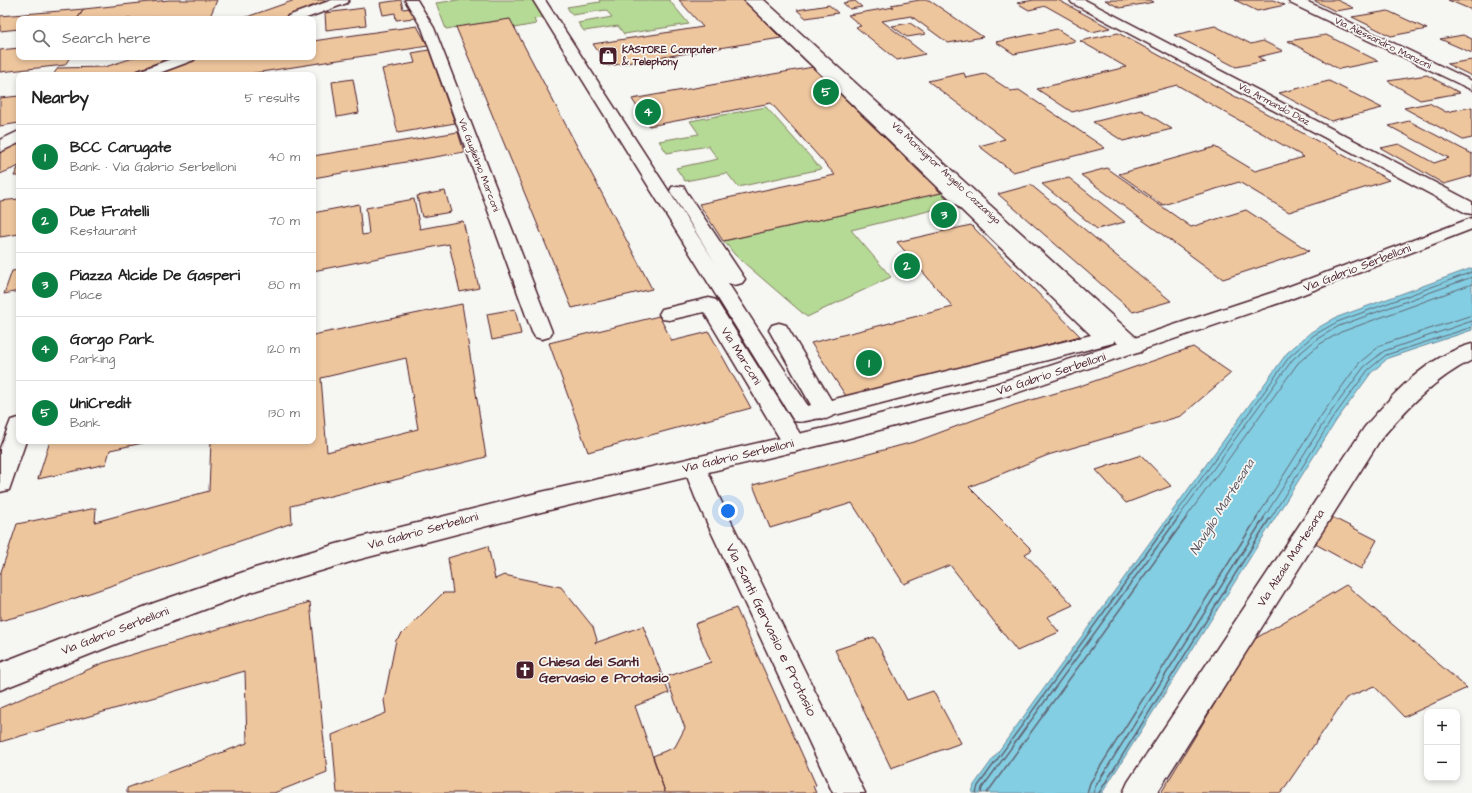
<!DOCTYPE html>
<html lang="en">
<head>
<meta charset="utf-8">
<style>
	body { margin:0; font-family:"Architects Daughter",sans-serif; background:#f6f6f6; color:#222 }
	.controls { position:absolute; right:12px; bottom:12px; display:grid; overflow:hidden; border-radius:8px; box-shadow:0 2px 6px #0003 }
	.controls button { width:36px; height:36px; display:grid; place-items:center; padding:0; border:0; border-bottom:1px solid #e0e0e0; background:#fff; color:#222; font:20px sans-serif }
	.you { position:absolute; left:728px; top:511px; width:14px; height:14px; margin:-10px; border:3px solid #fff; border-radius:50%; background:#1a73e8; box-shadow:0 0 0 6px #1a73e833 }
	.badge { display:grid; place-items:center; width:26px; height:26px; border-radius:50%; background:#0b8043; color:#fff; font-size:13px; font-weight:700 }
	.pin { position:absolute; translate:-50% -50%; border:2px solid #fff; box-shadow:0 1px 4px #0006 }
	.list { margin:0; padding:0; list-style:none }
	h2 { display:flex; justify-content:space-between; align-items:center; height:52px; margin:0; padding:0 16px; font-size:17px }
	h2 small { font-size:13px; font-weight:400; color:#767676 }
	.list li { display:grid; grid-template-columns:26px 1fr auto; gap:12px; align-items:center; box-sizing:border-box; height:64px; padding:0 16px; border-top:1px solid #e0e0e0 }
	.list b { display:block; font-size:15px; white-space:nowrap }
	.list p { margin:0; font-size:13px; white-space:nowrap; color:#767676 }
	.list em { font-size:13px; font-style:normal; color:#767676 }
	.icon { flex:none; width:22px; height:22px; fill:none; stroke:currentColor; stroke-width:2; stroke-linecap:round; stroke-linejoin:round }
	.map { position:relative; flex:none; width:1472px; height:793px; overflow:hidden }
	.search { position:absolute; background:#fff; box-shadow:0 2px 6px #0003; left:16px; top:16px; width:300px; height:44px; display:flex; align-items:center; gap:10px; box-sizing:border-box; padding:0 14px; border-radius:8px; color:#767676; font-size:15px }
	.panel { position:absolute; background:#fff; box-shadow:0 2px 6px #0003; left:16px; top:72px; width:300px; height:372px; border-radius:8px }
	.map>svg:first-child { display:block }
	.green { fill:#b5da95; stroke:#807c60 }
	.water { fill:#83cee2; stroke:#6c8899 }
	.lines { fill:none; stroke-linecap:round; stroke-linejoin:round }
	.shore-far1 { stroke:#616574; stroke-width:1 }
	.shore { stroke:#616574; stroke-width:1.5 }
	.building { fill:#eec69e; stroke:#4a1f2b; fill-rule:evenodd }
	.service-casing { stroke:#4a1f2b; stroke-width:3 }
	.pedestrian-casing { stroke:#4a1f2b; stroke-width:3 }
	.minor-casing { stroke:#4a1f2b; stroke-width:3 }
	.tertiary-casing { stroke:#4a1f2b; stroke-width:3 }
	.service { fill:#f6f6f2; fill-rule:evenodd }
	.pedestrian { fill:#f6f6f2; fill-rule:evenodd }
	.minor { fill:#f6f6f2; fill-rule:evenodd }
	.tertiary { fill:#f6f6f2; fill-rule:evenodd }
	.labels { text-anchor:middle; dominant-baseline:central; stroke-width:3.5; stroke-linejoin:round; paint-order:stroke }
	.far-street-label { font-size:10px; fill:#4a1f2b; stroke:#f6f6f2 }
	.far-poi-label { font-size:10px; font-weight:bold; fill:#4a1f2b; stroke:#f6f6f2; text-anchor:start }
	.street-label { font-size:12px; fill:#4a1f2b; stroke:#f6f6f2 }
	.water-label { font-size:13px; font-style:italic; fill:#5b5462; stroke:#f6f6f2 }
	.near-street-label { font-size:14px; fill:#4a1f2b; stroke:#f6f6f2 }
	.near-poi-label { font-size:14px; font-weight:bold; fill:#4a1f2b; stroke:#f6f6f2; text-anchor:start }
</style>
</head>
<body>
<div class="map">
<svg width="1472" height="793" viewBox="0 0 1472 793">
	<rect width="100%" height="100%" fill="#f6f6f2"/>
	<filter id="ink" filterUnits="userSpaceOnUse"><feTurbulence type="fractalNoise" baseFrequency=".025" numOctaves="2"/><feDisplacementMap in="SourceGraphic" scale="8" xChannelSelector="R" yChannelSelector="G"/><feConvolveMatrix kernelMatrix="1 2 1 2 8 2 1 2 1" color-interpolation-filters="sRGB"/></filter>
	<g filter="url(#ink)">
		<path class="green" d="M458 0H539L549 17 534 19 536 24 514 28 510 19 446 29 436 3Z
			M599 0H669L689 24 624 34 618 26 584 31 578 23 612 17 606 10 572 15 567 7 600 2Z
			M766 107 821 169 738 187 727 173 685 181 676 168 718 159 708 146 667 153 659 141 699 134 690 121Z
			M941 193 953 205 851 230 891 277 807 317 735 255 724 241Z"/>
		<path class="water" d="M1472 268V330L1388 358 1371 373 1336 421 1102 793H972L974 785 1287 353 1311 332 1335 318Z"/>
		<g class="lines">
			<path class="shore-far1" d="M1172 519 1290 356 1314 335 1337 322 1472 272
				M1177 519 1293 359 1317 339 1339 326 1472 277
				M1185 519 1298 363 1320 344 1341 332 1472 284
				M1256 519 1323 413 1359 363 1381 345 1472 315
				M1263 519 1328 416 1364 367 1384 351 1472 321
				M1270 519 1332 419 1368 370 1386 355 1472 327"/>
			<path class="shore" d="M976 793 978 786 1172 518
				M981 793 982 788 1178 518
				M987 793 1186 518
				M1087 793 1090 783 1257 518
				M1094 793 1095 787 1264 518
				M1099 793 1270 518"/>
		</g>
		<path class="building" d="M169 0H217L209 19H157L158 17 131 19H77L84 9Z
			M295 0H332L279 19H241Z
			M401 0 403 9 412 8 415 18 396 20 395 13 383 15 380 3Z
			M679 0H743L781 38 608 66 593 44 703 27Z
			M920 0H929L983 37 948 43 911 16 882 21 925 54 897 60 856 27 861 26 848 15 894 7 891 5Z
			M1034 0H1058L1110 28 1092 32 1046 6 1029 10 1017 3Z
			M1105 0H1150L1154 2 1120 8Z
			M1235 0H1273L1285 5 1257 11Z
			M1313 0H1337L1354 8 1335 11Z
			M1448 0H1472V10Z
			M855 1 862 7 850 9 843 3Z
			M829 5 838 13 806 18 797 10Z
			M364 8 366 25 326 30 325 13Z
			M84 9 77 19H19V29L0 31V16Z
			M1388 11 1427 29 1391 36 1352 17Z
			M510 19 638 262 652 289 572 308 456 27Z
			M910 23 926 34 907 37 892 26Z
			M417 26 428 46 242 75H150L192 59 205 57H313V41Z
			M1215 26 1251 44 1263 41 1283 51 1258 57 1265 61 1236 67 1174 35Z
			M1057 29 1076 41 1014 54 996 42Z
			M1118 33 1389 180 1289 212 1239 182 1163 205 1119 174 1215 147 1255 171 1304 157 1177 85 1072 112 1037 89 1126 67 1080 41Z
			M1326 35 1378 61 1339 69 1288 41Z
			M1463 35 1472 39V53L1440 39Z
			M19 48V57H70L65 65 0 72V50Z
			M429 50 455 123 398 133 382 69 415 63 412 53Z
			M136 57H173L125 75H53L58 68 105 67Z
			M1472 60V76L1447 64Z
			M813 67 941 193 723 241 699 204 835 175 771 103 649 126 632 99Z
			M964 73 966 78 985 74 1011 91 1019 90 1105 148 1013 172 979 146 1005 139 928 81Z
			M1427 75 1460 93 1420 100 1388 81Z
			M353 79 359 113 337 117 332 82Z
			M1329 81 1382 108 1331 121 1279 93Z
			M19 96V123L0 126V98Z
			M1429 103 1446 112 1472 107V138L1463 140 1404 108Z
			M1141 110 1172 129 1123 141 1093 122Z
			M1409 121 1472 154V176L1444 184 1381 148 1399 144 1434 163 1449 158 1389 126Z
			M458 132 464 152 313 178V156Z
			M19 141V176H14L19 166 0 174V152Z
			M1107 168 1191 227 1246 210 1309 251 1223 279 1081 175Z
			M1069 178 1125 222 1097 229 1042 184Z
			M1031 185 1171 301 1133 312 998 194Z
			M445 191 451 212 422 217 417 196Z
			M19 199V234L0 237V201Z
			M414 199 420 229 463 221 479 288 460 292 449 244 313 271V213L359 204 362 235 369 234 366 208Z
			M971 225 1080 336 848 399 811 343 953 307 897 242Z
			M19 270V291L4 294 12 271Z
			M462 304 486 457 291 506 292 523 35 612 0 621V575L17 524 96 508 95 522 209 491 211 441H313V335ZM406 358 418 429 327 452 321 378Z
			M515 309 521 334 492 340 487 314Z
			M659 316 672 341 709 332 751 408 588 452 549 343Z
			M1193 347 1231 373 1181 416 1048 455 969 487 1032 550 1025 554 1073 605 1047 617 1059 632 1017 651 950 565 904 584 852 503 770 528 753 485 917 441 1014 405 1077 387Z
			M50 441H152L110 450 106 464 38 479Z
			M1141 455 1171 486 1126 503 1096 470Z
			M1324 513 1377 540 1361 569 1308 540Z
			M488 546 495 579 504 575 561 587 593 627 597 640 595 643 643 626 669 693 635 706 665 792 653 756 675 747 685 728 666 677 711 662 695 624 736 608 816 785 813 786 816 793H337L332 735 386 713 384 700 396 640 443 593H453L448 558Z
			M1346 585 1467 688 1404 717 1374 686 1346 698 1281 793H1161L1253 640Z
			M310 602 327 772 274 793H127V788L247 743 245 671 0 742V708L103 663Z
			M874 637 907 700 933 691 961 743 891 768 835 650Z"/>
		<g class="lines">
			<g class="service-casing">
				<path id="service" d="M19 418V441H26L9 490 0 492V448L11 420Z"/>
			</g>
			<g class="pedestrian-casing">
				<path id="pedestrian" d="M533 0H545L716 264 670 191 672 187 678 186 684 187 686 191 745 279 742 283 735 285 728 283 808 406 811 405 769 330 772 325 779 323 786 325 831 400 1091 335 744 0H757L1113 333 1116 338 1113 343 835 415 826 419C816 416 806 424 794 421Z
					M695 457 703 460 719 497 865 793H833L695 497 683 466 687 460Z"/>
			</g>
			<g class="minor-casing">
				<path id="minor" d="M332 0H349L347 3 304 19H286L288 16Z
					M405 0H417L434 28 552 332 549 337 542 339 535 337 532 332 422 28Z
					M751 0H764L1141 342 1144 347 1141 352 1134 354 1127 352Z
					M1070 0H1085L1472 202V214L1466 213 1072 3Z
					M1288 0H1304L1472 81V90L1290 3Z
					M176 57H196L194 60 154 75H134L136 72Z
					M19 131V143L0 152V140Z
					M709 298 716 300 802 437 806 443 802 449 794 452 786 449 704 312 669 320 662 319 659 314 662 309Z
					M1472 344V360C1434 379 1407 408 1380 440L1157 793H1123L1128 782 1364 428C1393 394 1427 356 1472 344Z"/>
			</g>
			<g class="tertiary-casing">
				<path id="tertiary" d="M1472 218V229L1288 300 1007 396 838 441 537 513 357 560 257 590 174 621 0 690V663L154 603 255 568 357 538 537 493 838 425 995 384 1274 292Z"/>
			</g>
			<use href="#service" class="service"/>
			<use href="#pedestrian" class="pedestrian"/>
			<use href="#minor" class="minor"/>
			<use href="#tertiary" class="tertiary"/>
		</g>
	</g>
	<defs>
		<g id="shop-square" transform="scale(1)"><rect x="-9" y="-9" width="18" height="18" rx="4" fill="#4a1f2b" stroke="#f6f6f2"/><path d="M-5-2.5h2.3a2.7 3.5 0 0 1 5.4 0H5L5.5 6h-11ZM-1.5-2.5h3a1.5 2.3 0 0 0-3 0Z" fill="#fff"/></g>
		<g id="church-square" transform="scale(1)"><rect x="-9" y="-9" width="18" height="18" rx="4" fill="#4a1f2b" stroke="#f6f6f2"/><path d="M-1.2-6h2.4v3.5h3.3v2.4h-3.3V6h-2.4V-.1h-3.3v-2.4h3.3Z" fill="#fff"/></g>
	</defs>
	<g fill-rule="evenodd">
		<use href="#shop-square" x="608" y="56"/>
		<use href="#church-square" x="525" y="670"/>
	</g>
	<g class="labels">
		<g class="far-street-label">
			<text transform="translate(1383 43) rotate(26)">Via Alessandro Manzoni</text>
			<text transform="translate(1274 104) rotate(28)">Via Armando Diaz</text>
			<text transform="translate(479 165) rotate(69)">Via Guglielmo Marconi</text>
			<text transform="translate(946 173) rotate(43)">Via Monsignor Angelo Cazzaniga</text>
		</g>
		<g class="far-poi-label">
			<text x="622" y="50">KASTORE Computer<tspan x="622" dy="12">&amp; Telephony</tspan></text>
		</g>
		<g class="street-label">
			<text transform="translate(1357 268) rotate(-21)">Via Gabrio Serbelloni</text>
			<text transform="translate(741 356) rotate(58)">Via Marconi</text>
			<text transform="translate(1051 374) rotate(-18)">Via Gabrio Serbelloni</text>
			<text transform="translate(738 456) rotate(-13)">Via Gabrio Serbelloni</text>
			<text transform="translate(423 531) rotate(-15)">Via Gabrio Serbelloni</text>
			<text transform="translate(1291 558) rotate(-57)">Via Alzaia Martesana</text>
			<text transform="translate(115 631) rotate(-21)">Via Gabrio Serbelloni</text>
		</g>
		<g class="water-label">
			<text transform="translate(1222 507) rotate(-58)">Naviglio Martesana</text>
		</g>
		<g class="near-street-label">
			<text transform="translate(771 630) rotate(64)">Via Santi Gervasio e Protasio</text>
		</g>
		<g class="near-poi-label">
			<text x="539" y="662">Chiesa dei Santi<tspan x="539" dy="16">Gervasio e Protasio</tspan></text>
		</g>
	</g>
</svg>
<div class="controls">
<button>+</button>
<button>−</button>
</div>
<div class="you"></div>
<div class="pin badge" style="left:869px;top:363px">1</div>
<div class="pin badge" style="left:907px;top:266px">2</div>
<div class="pin badge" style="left:944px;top:215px">3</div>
<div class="pin badge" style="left:648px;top:112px">4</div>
<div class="pin badge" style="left:826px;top:92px">5</div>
<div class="search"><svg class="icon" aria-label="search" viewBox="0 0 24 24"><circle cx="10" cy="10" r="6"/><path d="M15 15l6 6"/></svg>Search here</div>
<section class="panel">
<h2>Nearby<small>5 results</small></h2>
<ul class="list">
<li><span class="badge">1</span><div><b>BCC Carugate</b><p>Bank · Via Gabrio Serbelloni</p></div><em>40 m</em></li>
<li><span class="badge">2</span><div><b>Due Fratelli</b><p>Restaurant</p></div><em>70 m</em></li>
<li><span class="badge">3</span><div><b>Piazza Alcide De Gasperi</b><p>Place</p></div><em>80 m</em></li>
<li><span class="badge">4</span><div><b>Gorgo Park</b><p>Parking</p></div><em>120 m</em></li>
<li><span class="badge">5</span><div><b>UniCredit</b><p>Bank</p></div><em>130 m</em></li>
</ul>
</section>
</div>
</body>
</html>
